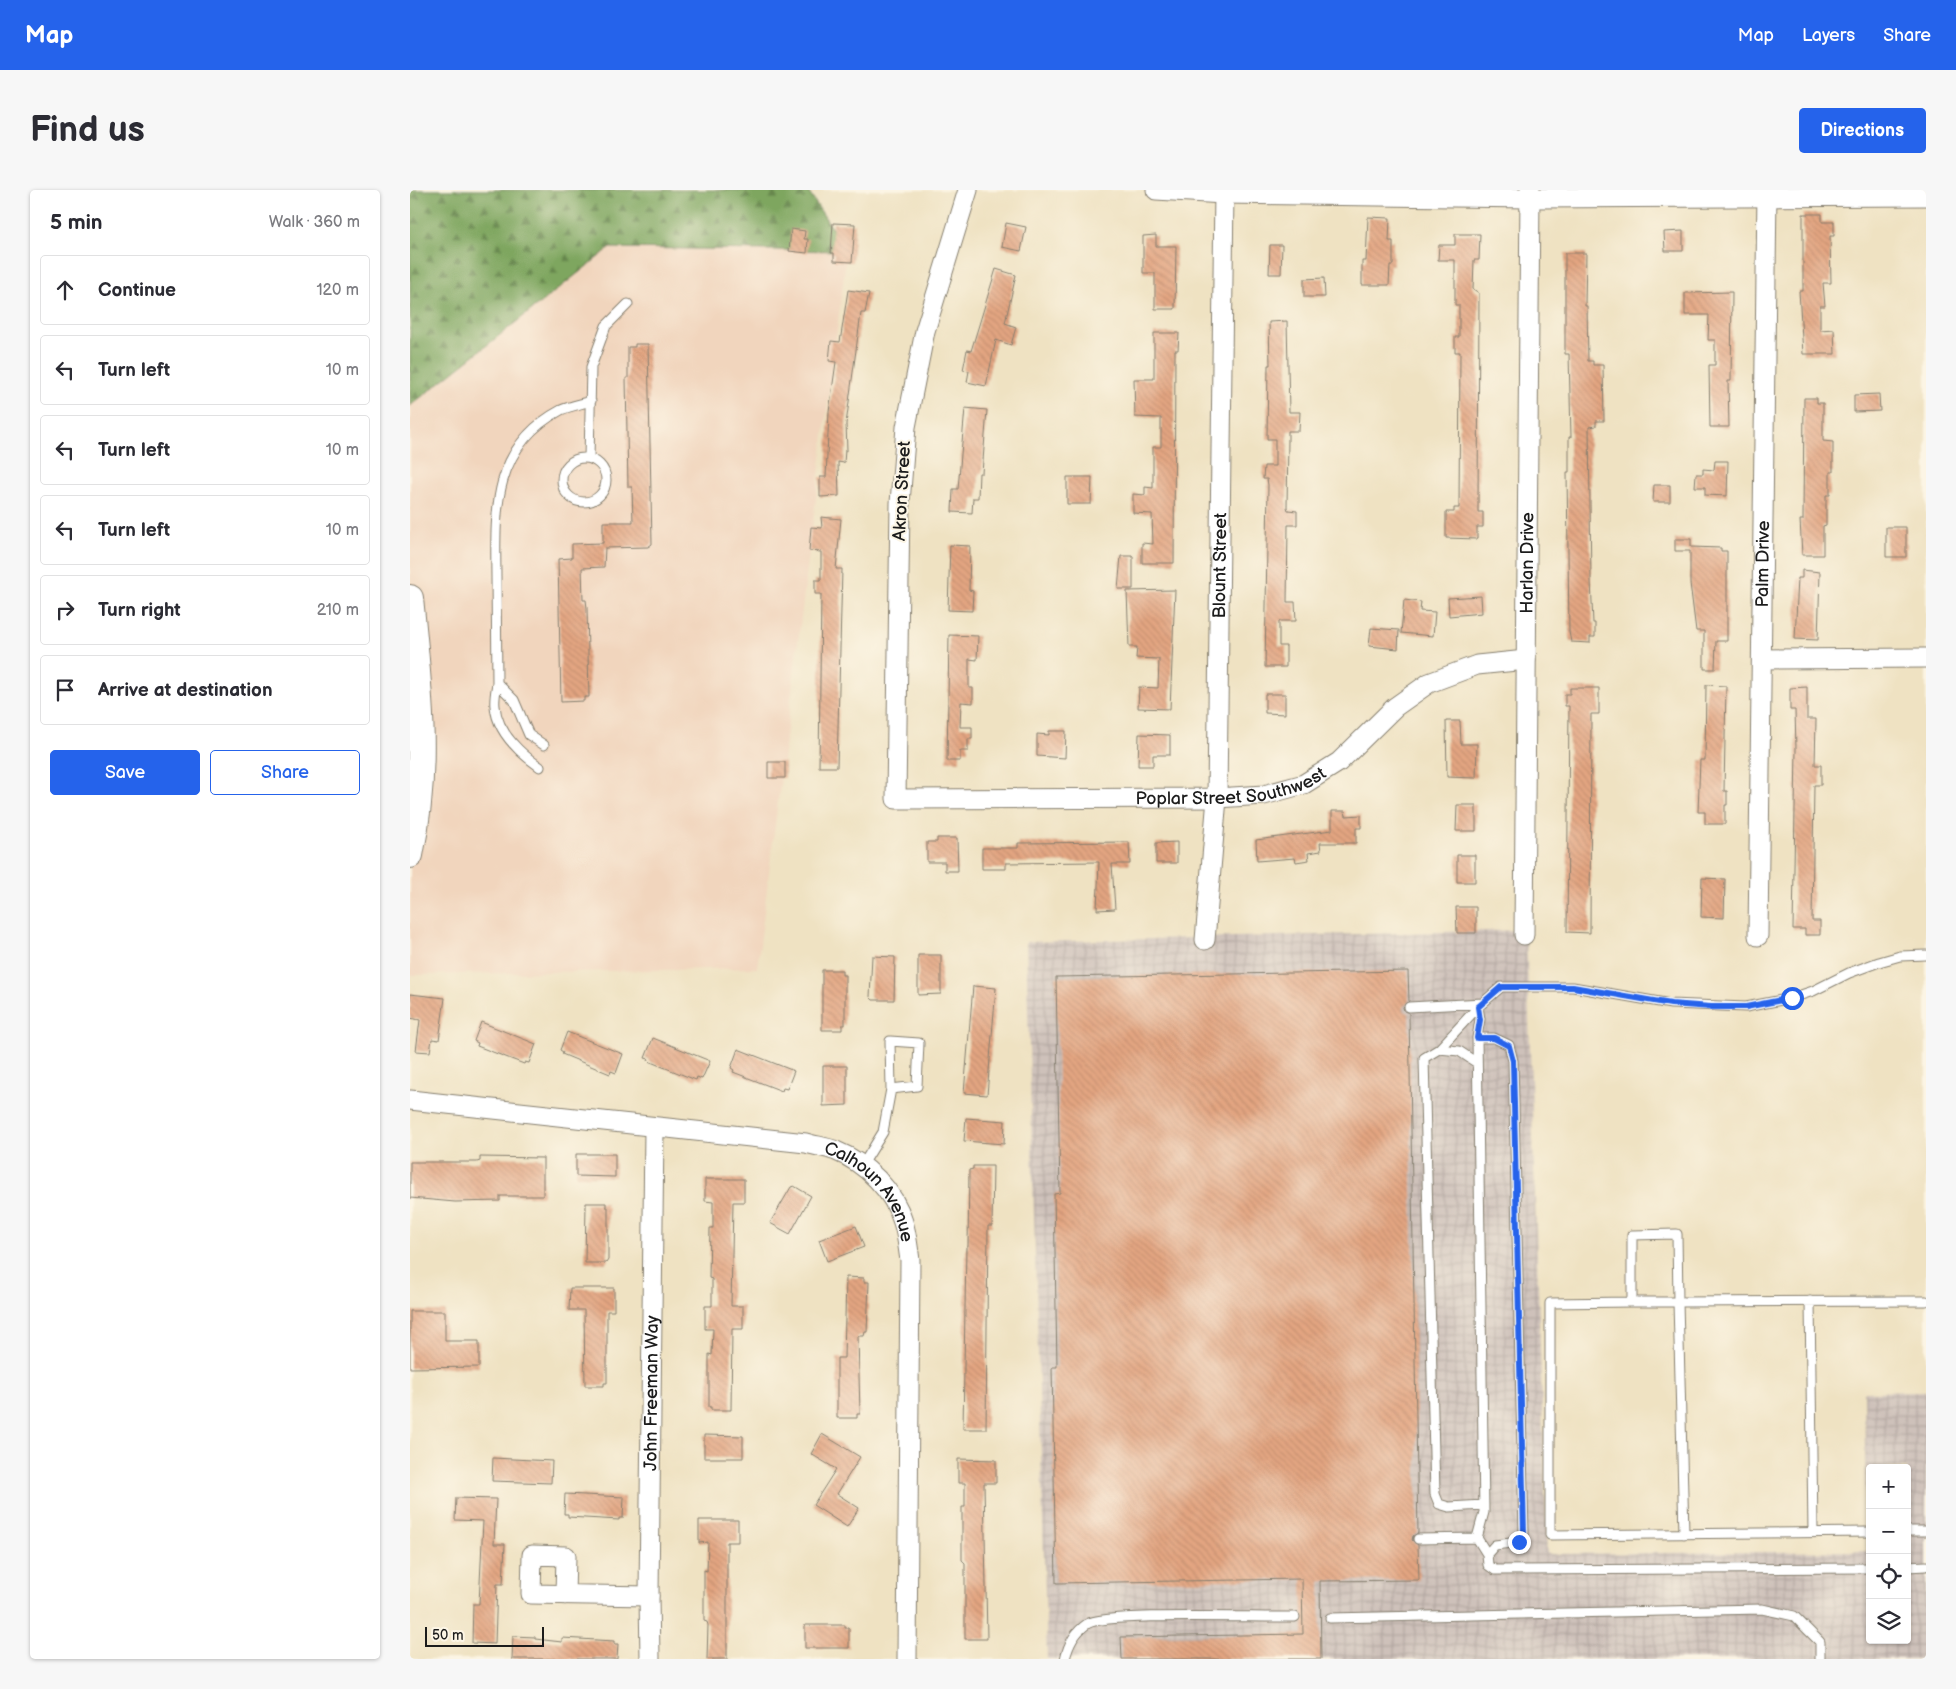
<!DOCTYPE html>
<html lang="en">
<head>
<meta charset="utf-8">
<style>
	body { margin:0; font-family:"Balsamiq Sans",sans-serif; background:#f7f7f7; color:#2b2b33 }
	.controls { position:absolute; right:15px; bottom:15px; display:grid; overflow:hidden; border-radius:5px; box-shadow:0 1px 4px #0004 }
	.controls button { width:45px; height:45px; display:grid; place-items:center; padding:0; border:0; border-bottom:1px solid #e1e1e2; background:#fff; color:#2b2b33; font:25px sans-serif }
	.scale { position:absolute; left:15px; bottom:12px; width:119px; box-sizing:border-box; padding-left:5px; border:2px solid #1c1c1c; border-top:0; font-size:14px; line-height:18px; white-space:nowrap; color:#1c1c1c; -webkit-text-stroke:4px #fcf5e5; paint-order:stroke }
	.stop { position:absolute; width:15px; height:15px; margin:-11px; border:4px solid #2563eb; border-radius:50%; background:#fff }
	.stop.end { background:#2563eb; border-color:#fff; box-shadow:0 1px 5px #0008 }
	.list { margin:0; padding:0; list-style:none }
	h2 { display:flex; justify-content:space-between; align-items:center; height:65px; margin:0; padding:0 20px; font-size:21px }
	h2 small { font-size:16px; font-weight:400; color:#7c7c81 }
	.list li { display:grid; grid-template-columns:32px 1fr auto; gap:15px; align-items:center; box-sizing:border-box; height:70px; margin:0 10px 10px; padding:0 10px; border:1px solid #e1e1e2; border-radius:5px }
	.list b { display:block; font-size:19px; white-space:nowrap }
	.list em { font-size:16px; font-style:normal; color:#7c7c81 }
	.actions { display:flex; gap:10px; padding:15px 20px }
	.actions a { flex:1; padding:11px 0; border:1px solid #2563eb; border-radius:5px; text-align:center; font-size:18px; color:#2563eb }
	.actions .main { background:#2563eb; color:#fff }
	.icon { flex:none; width:28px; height:28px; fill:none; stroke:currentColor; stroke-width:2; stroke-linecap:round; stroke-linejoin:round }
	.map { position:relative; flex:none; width:1516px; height:1469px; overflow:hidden; border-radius:5px }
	header { display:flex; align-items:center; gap:30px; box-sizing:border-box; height:70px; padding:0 25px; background:#2563eb; color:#fff }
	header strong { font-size:24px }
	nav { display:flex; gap:28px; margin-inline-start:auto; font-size:18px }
	.intro { display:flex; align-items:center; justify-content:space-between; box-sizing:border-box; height:120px; padding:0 30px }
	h1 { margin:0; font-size:35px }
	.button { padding:12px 22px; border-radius:5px; background:#2563eb; color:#fff; font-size:18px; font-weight:700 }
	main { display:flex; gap:30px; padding:0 30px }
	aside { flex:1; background:#fff; border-radius:5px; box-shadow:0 1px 4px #0004 }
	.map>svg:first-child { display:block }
	.built { fill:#f1d5bd }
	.industrial { fill:url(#industrial-grid); fill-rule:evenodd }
	.forest { fill:url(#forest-firs); stroke:#4d613d }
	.building { fill:url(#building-back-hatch) }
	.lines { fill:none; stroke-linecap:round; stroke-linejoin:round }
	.lane-casing { stroke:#867f6f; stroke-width:11 }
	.street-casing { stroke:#867f6f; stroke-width:21 }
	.secondary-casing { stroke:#867f6f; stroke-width:28 }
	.lane { stroke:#fff; stroke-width:9 }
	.street { stroke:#fff; stroke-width:19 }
	.secondary { stroke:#fff; stroke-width:26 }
	.route { stroke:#2563eb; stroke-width:6 }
	.labels { text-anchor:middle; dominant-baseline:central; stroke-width:4; stroke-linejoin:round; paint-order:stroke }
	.street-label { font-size:18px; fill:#1c1c1c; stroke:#fcf5e5 }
</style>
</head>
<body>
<header>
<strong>Map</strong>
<nav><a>Map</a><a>Layers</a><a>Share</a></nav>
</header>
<div class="intro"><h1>Find us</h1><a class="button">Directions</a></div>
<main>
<aside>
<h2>5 min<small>Walk · 360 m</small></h2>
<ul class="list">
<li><svg class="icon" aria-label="ahead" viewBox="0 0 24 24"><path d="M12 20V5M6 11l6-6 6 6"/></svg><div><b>Continue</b></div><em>120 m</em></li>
<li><svg class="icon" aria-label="left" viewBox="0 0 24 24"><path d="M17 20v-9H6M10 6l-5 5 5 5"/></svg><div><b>Turn left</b></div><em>10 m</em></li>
<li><svg class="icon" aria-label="left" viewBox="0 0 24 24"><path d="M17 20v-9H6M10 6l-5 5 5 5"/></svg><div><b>Turn left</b></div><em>10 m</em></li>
<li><svg class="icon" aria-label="left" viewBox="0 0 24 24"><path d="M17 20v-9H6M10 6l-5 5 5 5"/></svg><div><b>Turn left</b></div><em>10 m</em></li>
<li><svg class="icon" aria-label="right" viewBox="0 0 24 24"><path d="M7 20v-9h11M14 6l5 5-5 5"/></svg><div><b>Turn right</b></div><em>210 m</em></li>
<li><svg class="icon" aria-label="arrive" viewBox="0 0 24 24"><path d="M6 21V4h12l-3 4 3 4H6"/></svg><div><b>Arrive at destination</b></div></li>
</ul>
<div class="actions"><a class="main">Save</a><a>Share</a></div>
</aside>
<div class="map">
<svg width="1516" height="1469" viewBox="0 0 1516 1469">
	<defs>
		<pattern id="industrial-grid" width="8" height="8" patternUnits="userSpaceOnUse" patternTransform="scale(1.25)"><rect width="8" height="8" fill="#cec1ba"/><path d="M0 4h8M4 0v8" fill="none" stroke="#b0a59f"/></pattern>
		<pattern id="forest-firs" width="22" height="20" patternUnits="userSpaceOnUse" patternTransform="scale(1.25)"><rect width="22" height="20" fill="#7ea65e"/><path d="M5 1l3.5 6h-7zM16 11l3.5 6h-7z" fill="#66864d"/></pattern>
		<pattern id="building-back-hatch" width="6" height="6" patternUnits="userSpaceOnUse" patternTransform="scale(1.25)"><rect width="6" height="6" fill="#e3a581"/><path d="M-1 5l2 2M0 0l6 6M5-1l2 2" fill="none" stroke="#c28d6f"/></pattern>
	</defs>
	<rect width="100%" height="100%" fill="#fcf5e5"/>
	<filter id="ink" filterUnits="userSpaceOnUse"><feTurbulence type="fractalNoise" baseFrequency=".02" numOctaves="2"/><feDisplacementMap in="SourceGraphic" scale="10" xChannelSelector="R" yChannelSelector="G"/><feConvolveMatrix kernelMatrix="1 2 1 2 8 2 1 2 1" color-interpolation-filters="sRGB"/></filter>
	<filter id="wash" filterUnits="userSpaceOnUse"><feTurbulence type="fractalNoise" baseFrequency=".0096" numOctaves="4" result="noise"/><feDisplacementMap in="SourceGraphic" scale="20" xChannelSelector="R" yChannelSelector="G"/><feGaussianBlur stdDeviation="1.12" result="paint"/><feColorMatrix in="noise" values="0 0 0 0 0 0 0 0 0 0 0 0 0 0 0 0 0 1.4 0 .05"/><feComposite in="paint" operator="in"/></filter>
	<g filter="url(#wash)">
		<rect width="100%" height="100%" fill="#efe2c2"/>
		<path class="built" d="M200 58 437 61 347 778 0 785V216Z"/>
		<path class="industrial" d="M1116 740 1137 1364 1457 1361 1454 1202 1516 1201V1469H637L616 752ZM1460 1278H1497V1450H1460Z"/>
		<path class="forest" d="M0 0H397L437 61 200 58 0 216Z"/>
		<g id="blocks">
			<path class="building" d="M1393 24H1412V32H1424V46H1420L1421 93H1413L1415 116H1410V140L1424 139 1425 164H1393L1389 101H1393Z
				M958 27 980 28 979 51H983V75H980L979 95H952V71H956Z
				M423 33 445 34 442 72 424 71V63H421Z
				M596 33 616 37 611 61 592 57Z
				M381 39 395 41 394 49H398L397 63 379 61Z
				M1273 41V61H1255L1254 42Z
				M1045 44H1070L1069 70H1064L1063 99 1069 103 1068 316V322H1073V337H1067V349L1036 348V322H1044V318H1049L1050 162H1045V147H1049V115H1045V70H1028L1029 55H1045Z
				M746 45V56H766L765 119H745V83H733V46Z
				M860 55H872L871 84H859Z
				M1155 63H1176L1175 116H1177L1178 171H1183V175H1193L1194 231H1186V236L1179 237 1181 391 1183 433H1185V447H1180V453L1161 452 1159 442 1157 282H1159V247H1161L1159 164H1155Z
				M586 79 606 85 595 133 606 137 601 155 586 150 576 196 557 192 559 181 553 180 557 160 561 161Z
				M914 88 915 107H894V89Z
				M438 100 459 103 455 123H451L436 234 437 260H435L434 273 428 272 429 306 410 307V287H416L419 222 426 172 419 171 421 151 430 152Z
				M1322 102 1321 191H1318L1319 237H1300L1299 175H1305V150H1298L1299 125H1275V103Z
				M877 131 879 222H890L889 241H878V249L877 317 878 320 887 321V335H878L877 412H885L886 431H869V456H876V477H855L858 295 857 289H853L854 276H865V249H857L858 175H860L859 132Z
				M744 143H769L768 160H765L764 373H732V353L743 354 742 324 723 323V304L735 305V297L743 298V257H751V228L725 227 724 189H744Z
				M225 154H238L242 354 238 357 195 358 194 377 172 378 173 410H176L177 418 179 507H174V511L151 512 148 369 162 368V354L193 353V332H223L222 297H218L216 188H218V157H225Z
				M1469 204 1470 221 1444 222V205Z
				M1394 208H1407V213H1413V251L1423 252V282H1420V305H1416V335L1413 336V365H1392L1390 330H1393Z
				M555 218 577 220 572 283H569L568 308H563L562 323 542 322 543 299H548Z
				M1305 271H1318L1317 306 1295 305V297H1285L1286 284H1293V279L1304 280Z
				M657 287H682L681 314H657Z
				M1244 295H1260V312H1243Z
				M411 327 431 329 426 379H432L427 577H409L411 404H405V390H411V362L399 361 401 337 412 338Z
				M1476 337H1496V367H1476Z
				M1265 349H1281V357L1311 358V361H1317V451H1306L1305 479H1294V441H1286L1280 393V361H1265Z
				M540 355 560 356 559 400 563 401 562 421 538 420Z
				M711 366H723V399H708Z
				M1392 380 1410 382 1408 450 1385 449 1388 388H1392Z
				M765 400 760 519 728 518 729 497 748 498 749 469 726 468 727 457H719L717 401Z
				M1071 406 1072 423 1039 426 1038 408Z
				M994 410 1011 412 1010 421 1025 422 1023 446 991 443Z
				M961 438 989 440 988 459 959 456Z
				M539 445 568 446 567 470 559 469V498H563V513L551 512 550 537H562V549H558V561H550V571H537Z
				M1296 495 1316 496 1314 601H1317V615H1315V634H1295V622H1288L1290 570H1295Z
				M1397 497V529H1406L1405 575H1411V595H1404L1402 731H1410V745H1395V739H1383L1386 559 1385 520H1380V498Z
				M1160 498H1189V524H1181L1180 743 1157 742 1159 516H1155V504H1160Z
				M855 504H875V524L855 523Z
				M1036 531H1050L1051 554H1067L1066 588 1037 587Z
				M639 541H656L655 568 627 566V544L639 545Z
				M729 544 760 545V565H743V576H728Z
				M358 572H375V588H358Z
				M1047 615H1066V641H1046Z
				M922 621H935L936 626 951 625V638H946V653H910L911 661 898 663 899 670 886 672 885 668 847 671 846 650 922 640Z
				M527 648H547L548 681H535V672H517V652H527Z
				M719 652 720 674H702L705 719 687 720 689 672 596 673V679H572V658H608V653Z
				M767 652V673H746V653Z
				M1047 665H1065V692H1047Z
				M1292 688 1315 689 1314 728 1291 727Z
				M1046 717H1066V743H1047Z
				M508 765H531V804L508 805Z
				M462 766 485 767 484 810H463L460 807Z
				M412 780H432V785H435V835H432V840H412Z
				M998 781 999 811 993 817 994 821 999 823 1008 1343 1003 1346 1002 1350 1008 1355 1009 1390 910 1391 911 1469H712L711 1447 893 1444 892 1389 646 1393 642 1177H647L644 1004 650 1003 646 787Z
				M563 796 586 798 577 905 554 903Z
				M0 804 35 808 29 850 22 849 20 862 6 861 10 830 0 828Z
				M71 832 126 854 119 873 115 872 114 874 67 856 68 853 64 851Z
				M157 842 213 864 206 883 201 881 200 884 152 864 153 862 150 860Z
				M243 848 300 871 292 889 287 887 286 890 238 871 239 869 235 868Z
				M328 859 384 881 377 899 373 898 372 901 323 882 324 880 321 878Z
				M413 876H437V915L413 916Z
				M556 928 595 931 594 954 554 951Z
				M166 964H205V987L166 986Z
				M70 967 133 968V1006H90V1011L45 1012 0 1008V972H67L70 971Z
				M563 976H583L582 1036H578L576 1239H553L556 1057H558L559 980 563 979Z
				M295 989H334V1012H323L321 1116H333V1139H322L321 1220H301V1217H299V1164L302 1165 303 1139H295V1116H302V1089L299 1088 300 1038H303V1012L295 1011Z
				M384 996 401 1006 380 1044 360 1033 381 997Z
				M176 1013H196V1017H198V1070L196 1073H175Z
				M446 1036 454 1057 417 1071 409 1050Z
				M436 1087 454 1088V1092H459L457 1142H455L454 1146H448L450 1224H447V1228H427V1168H434Z
				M160 1098H204V1121H197V1193H194V1196H175L174 1120H159Z
				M0 1121H35V1151H69V1177L0 1178Z
				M412 1244 450 1267 427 1304 449 1318 437 1337 403 1315 426 1279 401 1264Z
				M294 1245 333 1246V1268H294Z
				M83 1268 142 1271 141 1293 82 1291Z
				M548 1269 586 1270V1293H574L577 1449H555V1373L552 1370V1317H555V1293H548Z
				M155 1304 214 1307 213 1328H209V1330L158 1327V1324H154Z
				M46 1308 86 1309 84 1354H95L93 1394H87L85 1454 62 1453 63 1414H69L73 1331 45 1330Z
				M289 1330H328V1352H317V1469H297L298 1435 297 1432 294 1431V1380L297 1381 298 1352 289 1353Z
				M395 1435H435V1438H439V1458H395Z
				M103 1446 125 1447V1449L152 1452V1448L204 1451V1454H208L207 1469H102Z"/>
		</g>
	</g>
	<g filter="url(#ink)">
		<use href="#blocks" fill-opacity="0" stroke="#867f6f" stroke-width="1"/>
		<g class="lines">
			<g class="lane-casing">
				<path id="lane" d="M179 268 181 177 196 136 218 114
					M152 290a22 22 0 1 1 44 0a22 22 0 1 1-44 0Z
					M87 493 104 510 119 545 134 555
					M130 577C110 563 87 542 85 516 84 509 86 500 87 493 87 457 86 422 86 386 85 319 83 256 151 220 160 216 171 214 181 211
					M999 817 1073 813
					M1068 817 1070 829 1067 848 1074 1322 1067 1348 1077 1364
					M1067 848H1084L1099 855 1103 871 1114 1344 1109 1352 1085 1355 1077 1364 1078 1375 1085 1380 1460 1378
					M1029 859 1049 861 1067 873
					M452 976 473 942 481 899 507 896 509 853 480 851 481 899
					M1400 1111 1403 1342
					M1222 1112H1268L1274 1344
					M1074 1315 1039 1317 1029 1314 1025 1304 1014 868 1029 859 1068 817 1091 797H1163L1261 814 1336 817 1382 808 1403 801 1439 783 1469 772 1490 766 1516 765
					M1497 1341H1516
					M1460 1342 1140 1345V1113L1222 1112V1045L1267 1044 1268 1112 1516 1111
					M1008 1349 1067 1348
					M1497 1377 1516 1376
					M920 1428 1352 1419 1384 1426 1410 1452V1469
					M655 1469C658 1456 665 1442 677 1434 695 1422 852 1428 885 1427"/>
			</g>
			<g class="street-casing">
				<g id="street">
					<path id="s1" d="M558 0 515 141 496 237 490 313 486 609 807 608 854 605 894 594 929 572 985 517 1019 493 1067 475 1116 470"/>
					<path d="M746 0 814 4 1120 8 1516 6"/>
					<path d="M1352 469 1516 468"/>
					<path id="s2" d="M1114 745 1120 0"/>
					<path id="s3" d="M1348 746 1357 0"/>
					<path id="s4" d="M795 750 807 608 814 0"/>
					<path id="s5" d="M0 910 396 953C406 956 417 957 426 961 456 973 484 1001 493 1032 497 1044 498 1058 500 1070L497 1469"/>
					<path d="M155 1405 156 1366 122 1365 121 1404 239 1406"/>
					<path id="s6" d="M240 1469 239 1406 244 938"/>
				</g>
			</g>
			<g class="secondary-casing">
				<path id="secondary" d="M0 408C9 497 19 577 0 665"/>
			</g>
			<use href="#lane" class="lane"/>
			<use href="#street" class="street"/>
			<use href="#secondary" class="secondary"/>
		</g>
	</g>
	<g class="lines" filter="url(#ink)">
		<path class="route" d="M1109 1352 1114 1344 1103 871 1099 856 1084 848H1067L1070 830 1068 817 1091 797H1163L1261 814 1301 817H1336L1382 808"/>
	</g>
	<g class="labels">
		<g class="street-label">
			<text transform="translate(492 301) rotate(-87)">Akron Street</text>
			<text stroke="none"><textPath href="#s2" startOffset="372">Harlan Drive</textPath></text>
			<text stroke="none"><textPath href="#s3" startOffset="372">Palm Drive</textPath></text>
			<text stroke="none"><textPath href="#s4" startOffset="375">Blount Street</textPath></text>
			<text stroke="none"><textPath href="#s1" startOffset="954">Poplar Street Southwest</textPath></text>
			<text stroke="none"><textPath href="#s5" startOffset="484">Calhoun Avenue</textPath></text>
			<text stroke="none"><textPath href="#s6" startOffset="266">John Freeman Way</textPath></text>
		</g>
	</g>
</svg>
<div class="controls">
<button>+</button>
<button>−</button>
<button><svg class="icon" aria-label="locate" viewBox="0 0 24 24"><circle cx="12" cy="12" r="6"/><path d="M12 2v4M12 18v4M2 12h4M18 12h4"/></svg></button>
<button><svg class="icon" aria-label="layers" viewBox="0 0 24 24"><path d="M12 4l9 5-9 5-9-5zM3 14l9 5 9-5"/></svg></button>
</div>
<div class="scale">50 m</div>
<div class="stop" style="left:1382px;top:808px"></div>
<div class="stop end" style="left:1109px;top:1352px"></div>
</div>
</main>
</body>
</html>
